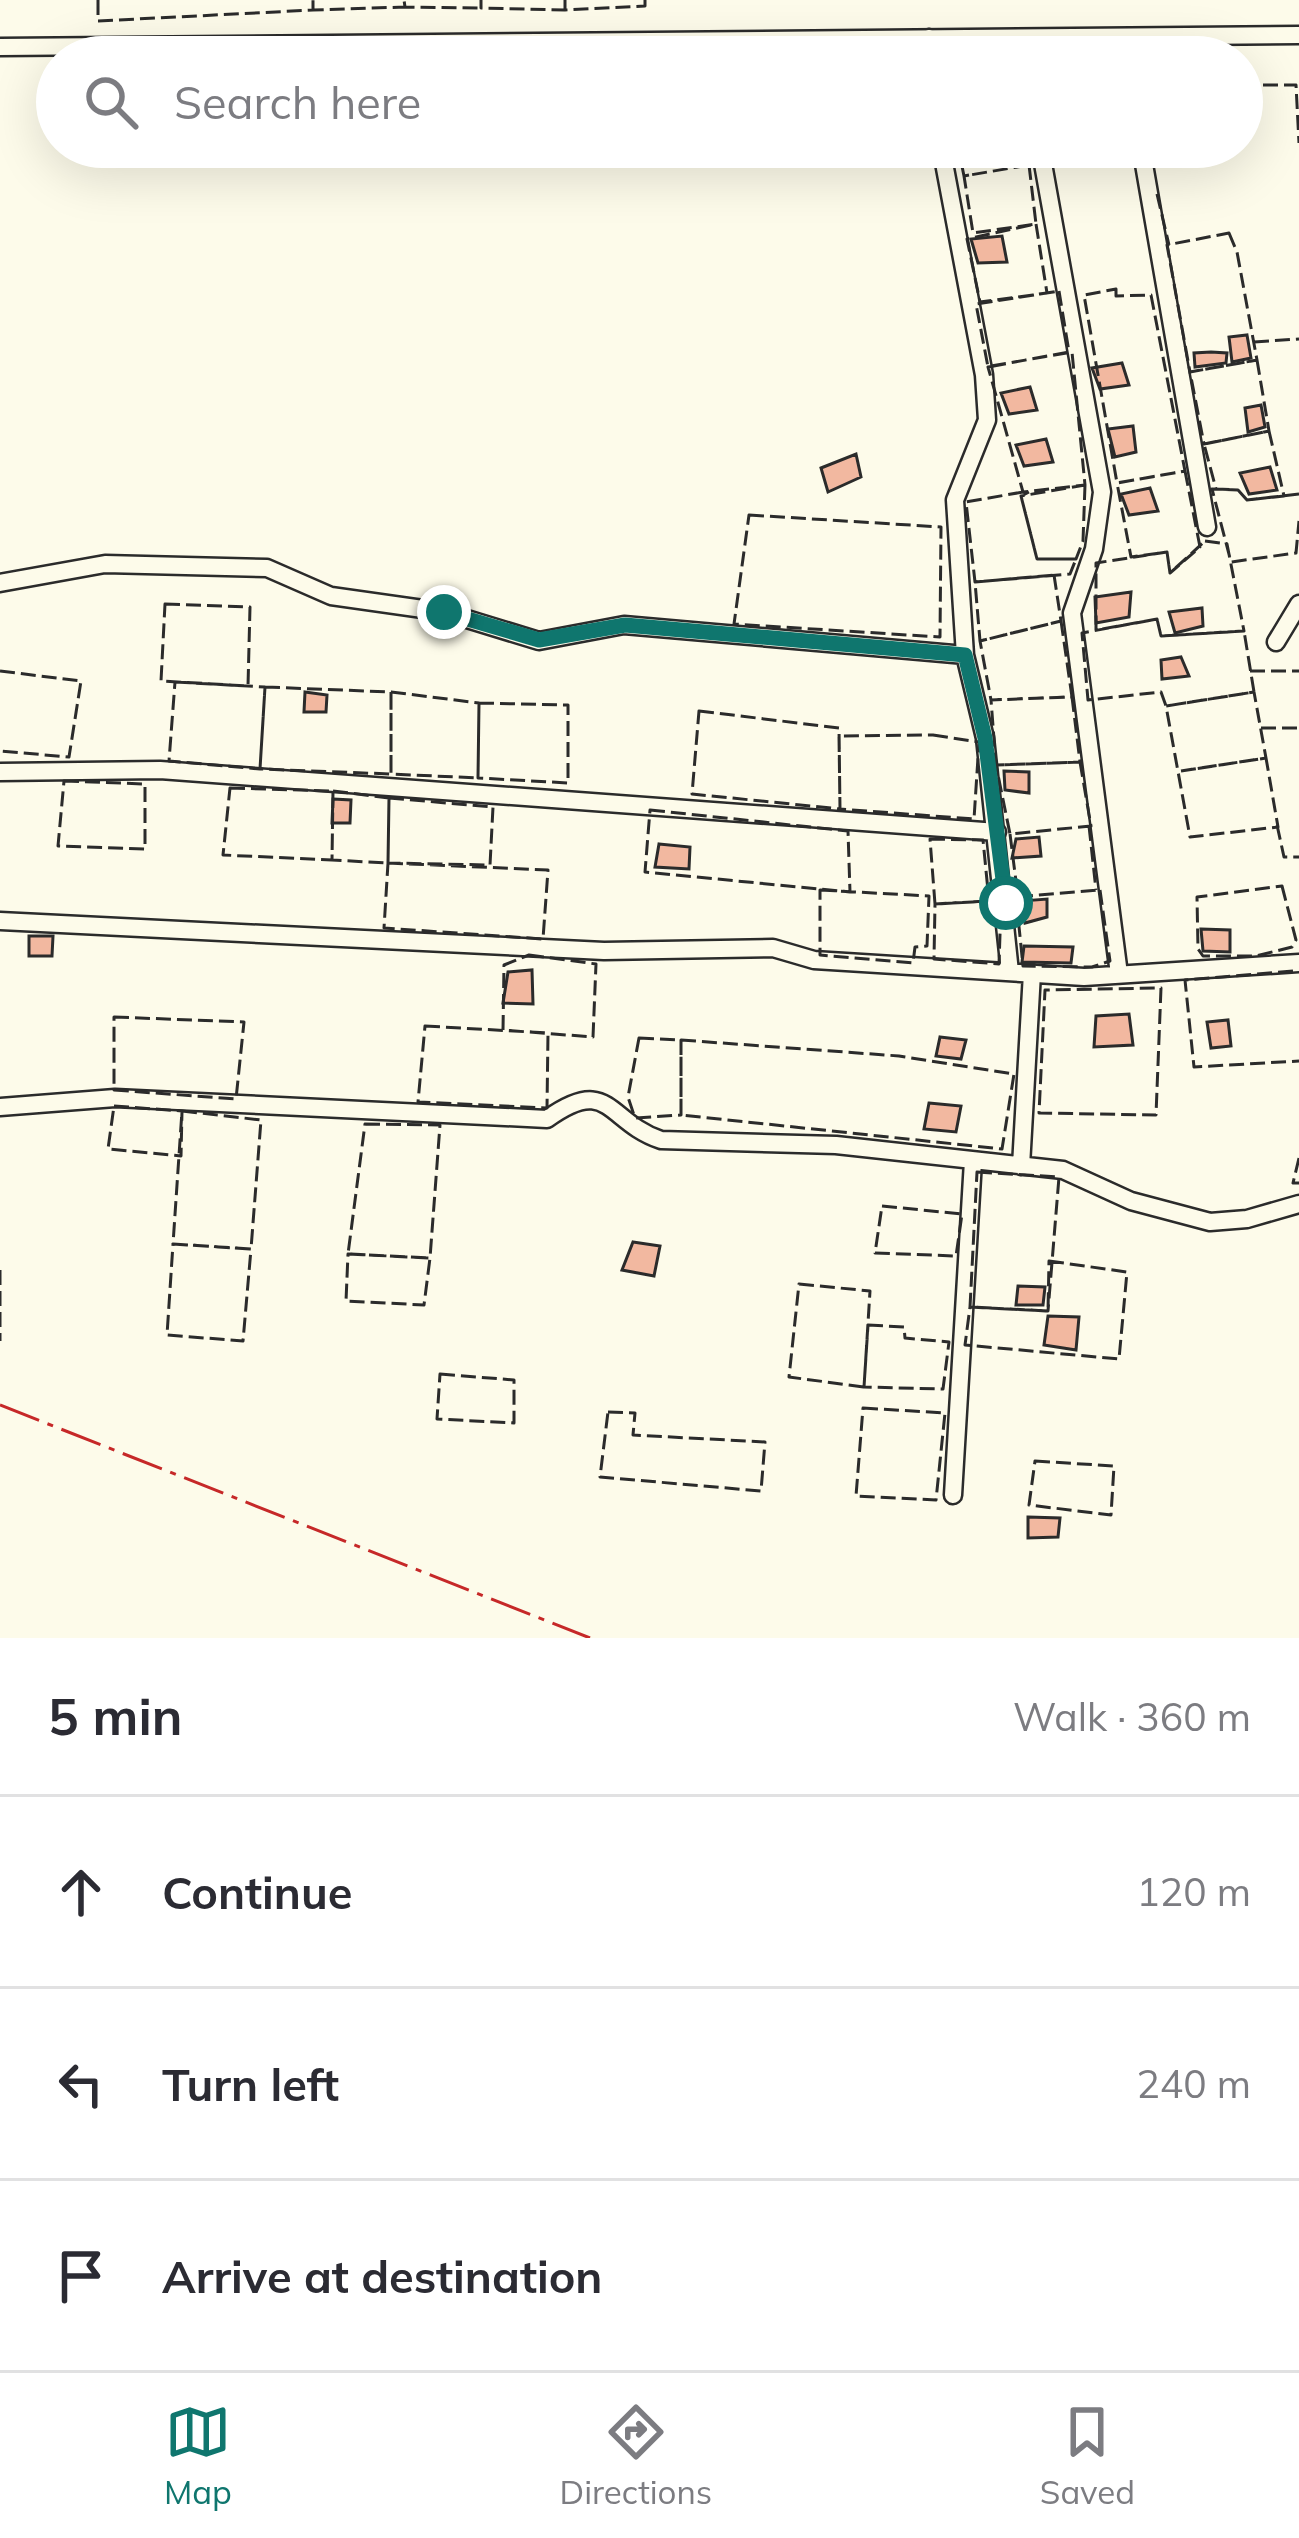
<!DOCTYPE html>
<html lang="en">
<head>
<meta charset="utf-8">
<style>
	body { margin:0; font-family:Mulish,sans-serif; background:#f7f7f7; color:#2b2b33 }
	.stop { position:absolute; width:36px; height:36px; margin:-27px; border:9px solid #0f766e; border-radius:50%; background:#fff }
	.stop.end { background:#0f766e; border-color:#fff; box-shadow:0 3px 12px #0008 }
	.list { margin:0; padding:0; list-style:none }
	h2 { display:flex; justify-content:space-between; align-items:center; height:156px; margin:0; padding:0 48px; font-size:51px }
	h2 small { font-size:39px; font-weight:400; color:#7c7c81 }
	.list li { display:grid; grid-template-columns:78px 1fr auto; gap:36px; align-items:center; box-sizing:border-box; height:192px; padding:0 48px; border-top:3px solid #e1e1e2 }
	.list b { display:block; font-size:45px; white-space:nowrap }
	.list em { font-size:39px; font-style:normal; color:#7c7c81 }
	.icon { flex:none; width:66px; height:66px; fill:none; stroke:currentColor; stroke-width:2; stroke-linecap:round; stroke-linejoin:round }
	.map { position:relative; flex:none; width:1299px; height:1638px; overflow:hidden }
	.search { position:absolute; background:#fff; box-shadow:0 12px 48px #0002; left:36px; right:36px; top:36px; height:132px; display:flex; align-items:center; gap:30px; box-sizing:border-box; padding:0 42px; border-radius:66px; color:#7c7c81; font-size:45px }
	.sheet { height:732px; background:#fff }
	nav { display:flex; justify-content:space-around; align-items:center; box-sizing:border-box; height:168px; border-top:3px solid #e1e1e2; background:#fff; font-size:33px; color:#7c7c81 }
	nav a { display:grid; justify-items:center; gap:6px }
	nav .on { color:#0f766e }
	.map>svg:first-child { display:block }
	.building { fill:#f2b8a0; stroke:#2b2b2b; stroke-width:3 }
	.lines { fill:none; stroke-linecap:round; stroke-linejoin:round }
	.minor-casing { stroke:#2b2b2b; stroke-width:21 }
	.minor { stroke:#fdfbea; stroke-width:16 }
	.fence { stroke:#2b2b2b; stroke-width:3; stroke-dasharray:15 6; stroke-linecap:butt }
	.power { stroke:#c62828; stroke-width:3; stroke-dasharray:42 9 6 9; stroke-linecap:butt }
	.route { stroke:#0f766e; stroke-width:15 }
</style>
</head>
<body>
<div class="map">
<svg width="1299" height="1638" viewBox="0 0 1299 1638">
	<rect width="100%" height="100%" fill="#fdfbea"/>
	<path class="building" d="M1002 236 1007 262 978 263 971 239Z
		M1247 335 1251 358 1232 362 1229 337Z
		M1211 352 1227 353 1226 363 1195 367 1194 353Z
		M1122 363 1129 385 1100 389 1092 368Z
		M1030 387 1037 410 1009 414 1001 393Z
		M1261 405 1265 427 1248 432 1245 408Z
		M1133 426 1136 452 1115 457 1108 429Z
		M1046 439 1053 462 1024 466 1016 445Z
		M856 454 861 477 828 492 821 468Z
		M1270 467 1277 490 1249 494 1240 473Z
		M1150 488 1158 511 1129 515 1121 494Z
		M1131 592 1129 617 1096 623 1095 597Z
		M1202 608 1203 626 1175 633 1169 612Z
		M1181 657 1189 676 1162 679 1161 660Z
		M305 692 327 695 326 712H304Z
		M1004 771 1029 772V793L1005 790Z
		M333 799 351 800 350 823H332Z
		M1039 837 1041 856 1012 858 1016 839Z
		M659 844 690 847 689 869 655 867Z
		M1047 899V917L1025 923 1021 901Z
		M1201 929 1230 930V952L1203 951Z
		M29 936H53L52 956H29Z
		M1024 946 1073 947 1071 963 1022 962Z
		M532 970 533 1004 503 1003 508 972Z
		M1129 1014 1133 1045 1094 1047 1096 1016Z
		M1228 1020 1231 1046 1211 1048 1207 1022Z
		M940 1037 966 1040 961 1059 936 1056Z
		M929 1103 961 1106 956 1132 924 1129Z
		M633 1242 660 1246 654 1276 622 1270Z
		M1018 1286 1045 1287 1043 1305H1016Z
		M1048 1316 1079 1317 1076 1350 1044 1345Z
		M1028 1517 1060 1518 1058 1537 1028 1538Z"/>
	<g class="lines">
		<g class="minor-casing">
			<path id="minor" d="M929 38V57
				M0 47 1299 35
				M1032 57 1035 38
				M1131 57V37
				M941 147 984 375 987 420 955 500 965 655 985 738 1010 972
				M1040 147 1102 492 1094 549 1072 613 1119 974
				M1141 147 1207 527
				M0 583 105 564 267 568 331 596 444 612 539 641 624 625 965 655
				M1276 642 1299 604
				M0 772 160 770 997 832
				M0 921 604 951 773 948 814 960 1084 977 1299 963
				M0 1107 115 1098 547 1119C610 1074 607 1122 661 1140L836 1145 1063 1170 1131 1201 1210 1222 1247 1219 1299 1204
				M1021 1166 1032 973
				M953 1495 973 1161"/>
		</g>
		<use href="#minor" class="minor"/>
		<path class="fence" d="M98 0V21L313 10V0V10L405 7 404 0 405 7 481 8V0V8L565 10V0V10L645 6V0
			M1242 85H1296L1299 143
			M958 147 964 176 969 175
			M1029 165 1036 224 973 233 964 176Z
			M1157 194 1169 245
			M1036 224 1047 293 980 302 967 239Z
			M1229 233 1237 252 1257 360 1190 372 1167 245Z
			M1116 289V296L1151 295 1185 471 1117 483 1084 295Z
			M1059 291 1069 352 988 367 976 304Z
			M1254 342 1299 339
			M1257 360 1269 431 1204 444 1190 372Z
			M991 366 1072 352 1085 485 1023 492 988 367 995 366
			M1269 431 1284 496 1247 500 1238 490 1216 489 1204 444Z
			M1185 471 1200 547 1170 573 1167 552 1131 557 1117 483Z
			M1085 485 1083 541 1076 559H1037L1021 496Z
			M1023 492 966 502 975 582 1070 574 1076 559H1037L1021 496 1029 492
			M1299 494 1247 500 1238 490 1212 489 1231 562 1296 553 1299 521
			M749 515 941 527 940 637 734 624Z
			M1205 541 1227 544 1244 631 1161 636 1157 619 1096 630V563L1167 552 1170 573Z
			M1054 575 1061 621 980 641 975 582Z
			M165 604 250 607 248 686 161 681Z
			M1157 619 1161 636 1244 631 1254 692 1166 706 1161 692 1088 700 1082 633Z
			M1061 621 1072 697 991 700 980 641Z
			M0 671 81 681 69 757 0 751
			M1250 671H1299
			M175 682 265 687 260 769 169 761Z
			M265 687 391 692V774L260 769Z
			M391 692 479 703 478 778 391 774Z
			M1072 697 1080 762 996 765 991 700Z
			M479 703 568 705V783L478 778Z
			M699 711 839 728 840 809 692 794Z
			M1261 728H1299
			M933 735 979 742 974 819 840 809 839 736Z
			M1080 762 1091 826 1010 834 996 765Z
			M1181 771 1266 758 1278 827 1190 837 1166 706 1254 692 1266 758 1181 771
			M64 781 145 784V849L58 846Z
			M230 788 333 791 332 860 223 855Z
			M333 791 389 798 388 863 332 860Z
			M389 798 493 807 490 865 388 863Z
			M650 810 848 831 850 892 645 872Z
			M1277 825 1284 857H1299
			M1089 826 1096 890
			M1010 834 1018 897
			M930 839 983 840 989 901 935 904Z
			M388 863 548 870 543 939 384 928Z
			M1282 886 1296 940 1292 947 1256 956H1203L1198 949 1197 897Z
			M820 890 929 896 927 946 915 947 913 963 820 955Z
			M1100 890 1110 961 1092 967 1023 966 1016 897Z
			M989 901 1001 904 999 964 934 959 935 904Z
			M529 955 596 964 593 1037 503 1030 504 965Z
			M1293 971 1185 980 1194 1067 1299 1061
			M1161 988 1156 1115 1039 1113 1045 990Z
			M114 1017 244 1022 236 1099 114 1090Z
			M425 1026 548 1033 547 1108 418 1102Z
			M639 1038 681 1040V1115L635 1118 628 1097Z
			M681 1040 899 1056 1014 1074 1002 1149 681 1115Z
			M114 1106 182 1111 181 1156 108 1149Z
			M182 1111 261 1120 251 1249 173 1244Z
			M365 1124 440 1125 430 1258 348 1254Z
			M1299 1158 1293 1183H1299
			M977 1172 1059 1177 1048 1311 970 1307Z
			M882 1206 962 1214 956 1256 875 1253Z
			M173 1244 251 1249 243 1341 167 1335Z
			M348 1254 430 1258 424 1305 346 1301Z
			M1049 1261 1127 1272 1119 1359 965 1345 970 1307 1048 1311Z
			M0 1270V1341
			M799 1284 870 1291 864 1387 789 1377Z
			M868 1325 904 1327 905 1338 949 1342 943 1389 864 1387Z
			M440 1374 514 1380V1423L437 1419Z
			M863 1408 945 1413 936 1500 856 1496Z
			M608 1412 635 1413 633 1435 765 1442 761 1491 600 1477Z
			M1035 1461 1114 1466 1111 1515 1029 1505Z"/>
		<path class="power" d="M0 1405 590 1638"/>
	</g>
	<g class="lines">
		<path class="route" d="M444 612 539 640 625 625 965 655 985 738 1006 903"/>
	</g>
</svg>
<div class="stop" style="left:1006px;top:903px"></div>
<div class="stop end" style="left:444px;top:612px"></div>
<div class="search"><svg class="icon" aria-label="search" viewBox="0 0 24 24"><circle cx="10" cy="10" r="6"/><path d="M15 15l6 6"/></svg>Search here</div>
</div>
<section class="sheet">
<h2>5 min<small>Walk · 360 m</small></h2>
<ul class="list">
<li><svg class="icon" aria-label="ahead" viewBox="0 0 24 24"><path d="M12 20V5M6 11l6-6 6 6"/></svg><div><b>Continue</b></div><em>120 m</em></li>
<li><svg class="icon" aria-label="left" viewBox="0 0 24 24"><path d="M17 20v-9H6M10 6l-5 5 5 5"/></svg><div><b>Turn left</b></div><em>240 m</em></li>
<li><svg class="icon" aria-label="arrive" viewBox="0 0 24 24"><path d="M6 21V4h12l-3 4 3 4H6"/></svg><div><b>Arrive at destination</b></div></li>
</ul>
</section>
<nav>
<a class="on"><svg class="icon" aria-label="map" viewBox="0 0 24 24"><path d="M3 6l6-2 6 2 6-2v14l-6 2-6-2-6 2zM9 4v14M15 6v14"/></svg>Map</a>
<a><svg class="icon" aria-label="directions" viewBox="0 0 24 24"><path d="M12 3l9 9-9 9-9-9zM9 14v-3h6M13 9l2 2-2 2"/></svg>Directions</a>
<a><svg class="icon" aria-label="saved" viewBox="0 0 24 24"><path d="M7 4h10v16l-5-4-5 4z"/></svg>Saved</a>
</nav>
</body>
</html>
